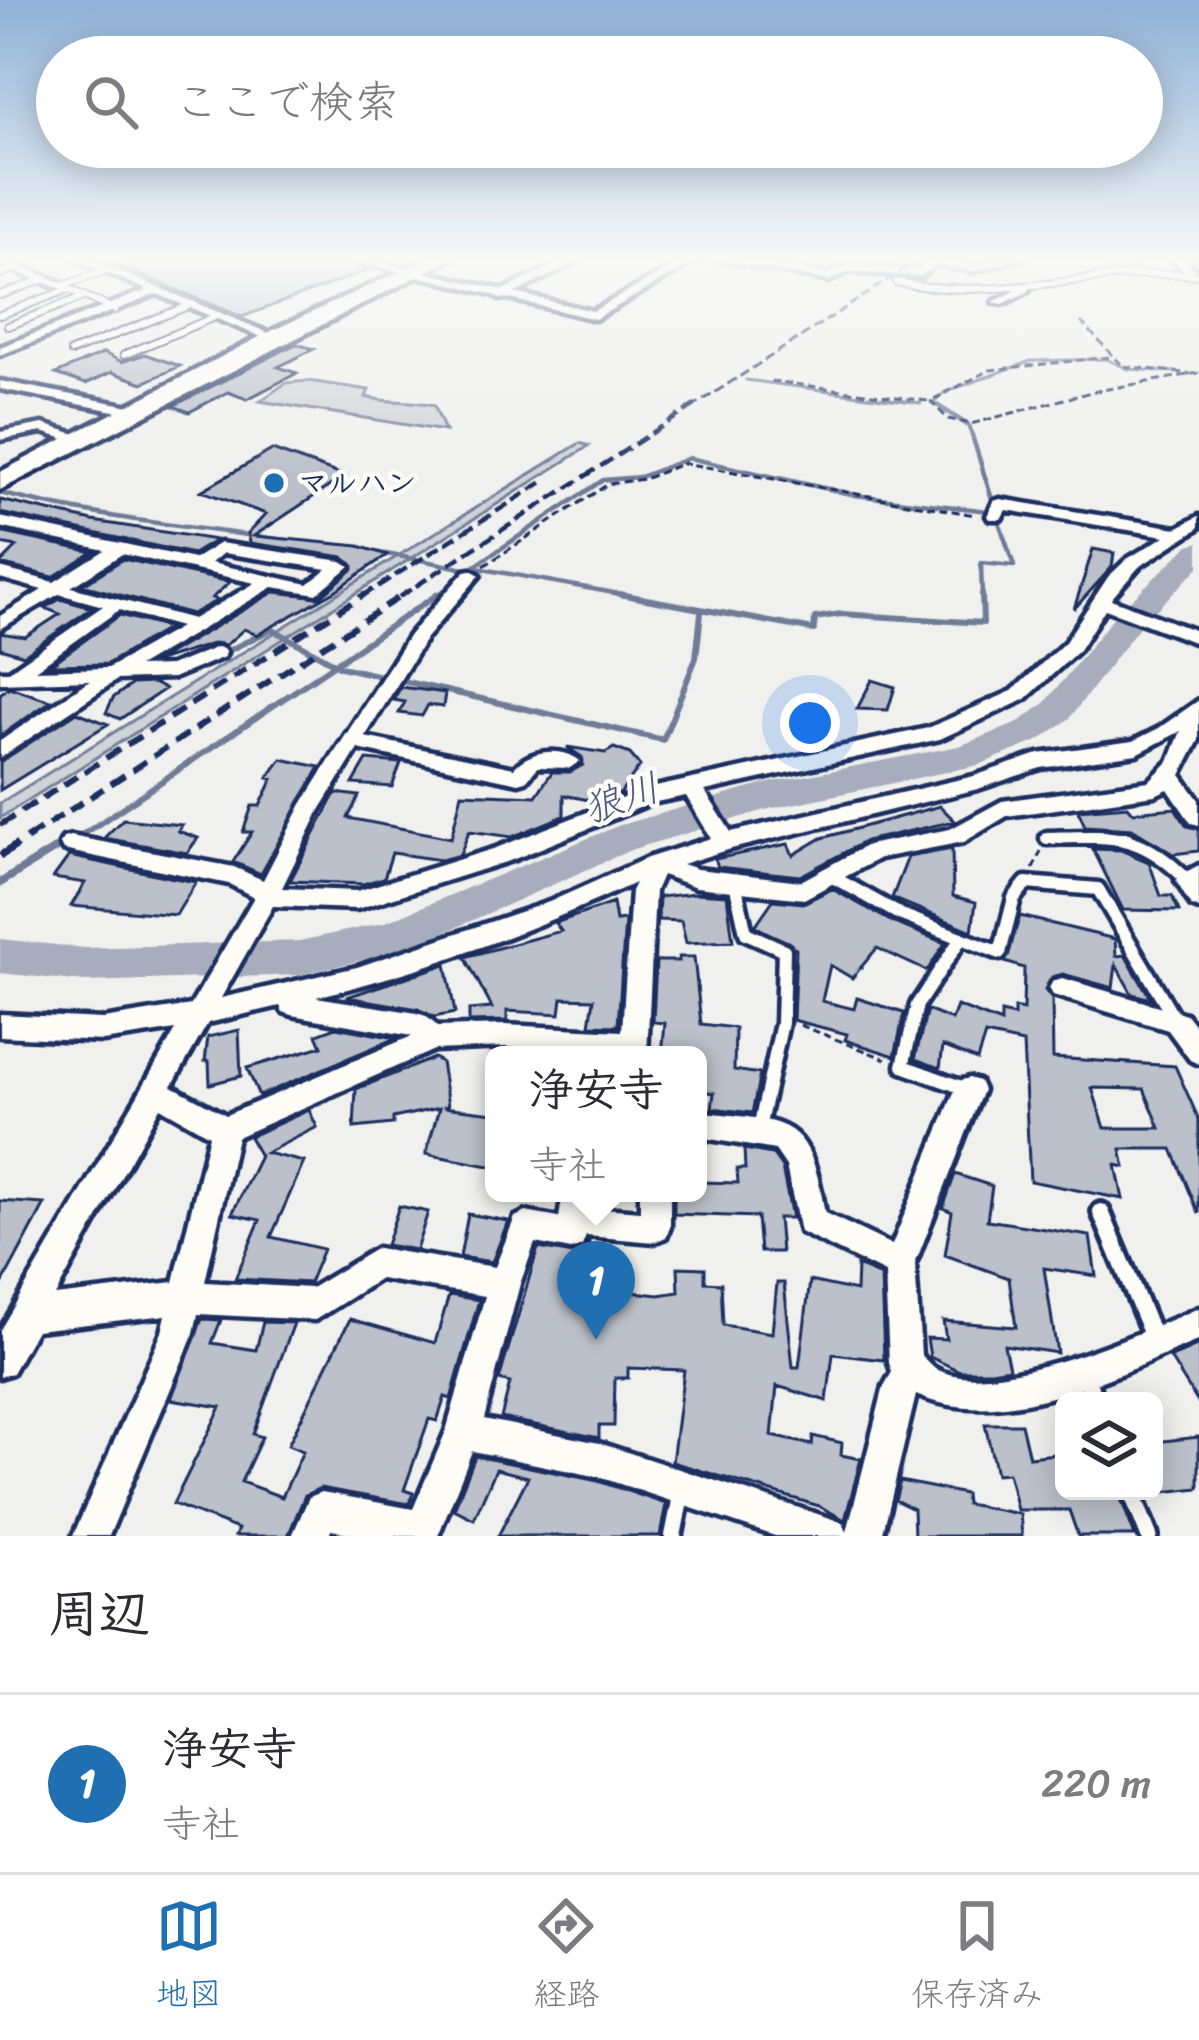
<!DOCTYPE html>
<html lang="ja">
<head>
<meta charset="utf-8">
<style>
	body { margin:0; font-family:Sriracha,"Klee One",sans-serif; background:#f7f7f7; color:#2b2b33 }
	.controls { position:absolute; right:36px; bottom:36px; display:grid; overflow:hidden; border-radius:18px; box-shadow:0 6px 30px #0003 }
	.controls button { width:108px; height:108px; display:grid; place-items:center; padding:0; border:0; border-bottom:3px solid #e1e1e2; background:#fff; color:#2b2b33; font:60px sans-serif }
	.you { position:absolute; left:810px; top:723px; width:42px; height:42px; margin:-30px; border:9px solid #fff; border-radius:50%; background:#1a73e8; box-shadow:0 0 0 18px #1a73e833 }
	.badge { display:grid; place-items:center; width:78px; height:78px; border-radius:50%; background:#1f6fb2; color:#fff; font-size:39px; font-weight:700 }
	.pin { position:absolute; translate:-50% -99px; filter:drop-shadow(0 3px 6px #0008) }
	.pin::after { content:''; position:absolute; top:63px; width:42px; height:36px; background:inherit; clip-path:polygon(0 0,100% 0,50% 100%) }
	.popup { position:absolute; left:485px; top:1046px; width:222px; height:156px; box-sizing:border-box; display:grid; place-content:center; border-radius:18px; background:#fff; filter:drop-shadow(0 3px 9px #0005); font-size:39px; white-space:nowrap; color:#7c7c81 }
	.popup b { font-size:45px; color:#2b2b33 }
	.popup::after { content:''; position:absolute; left:50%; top:100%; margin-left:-24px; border:24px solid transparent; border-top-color:#fff }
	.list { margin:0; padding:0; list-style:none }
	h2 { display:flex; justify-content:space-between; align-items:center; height:156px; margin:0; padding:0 48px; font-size:51px }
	h2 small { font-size:39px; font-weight:400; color:#7c7c81 }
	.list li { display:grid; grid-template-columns:78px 1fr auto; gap:36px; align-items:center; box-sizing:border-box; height:180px; padding:0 48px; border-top:3px solid #e1e1e2 }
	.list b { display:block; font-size:45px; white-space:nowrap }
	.list p { margin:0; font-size:39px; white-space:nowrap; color:#7c7c81 }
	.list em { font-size:39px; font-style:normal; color:#7c7c81 }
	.icon { flex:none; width:66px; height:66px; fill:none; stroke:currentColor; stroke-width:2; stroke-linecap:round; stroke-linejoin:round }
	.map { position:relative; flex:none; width:1199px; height:1536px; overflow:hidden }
	.search { position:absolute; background:#fff; box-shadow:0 6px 30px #0003; left:36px; right:36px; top:36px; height:132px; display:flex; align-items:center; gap:30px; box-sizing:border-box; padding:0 42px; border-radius:66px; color:#7c7c81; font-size:45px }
	.sheet { height:336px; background:#fff }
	nav { display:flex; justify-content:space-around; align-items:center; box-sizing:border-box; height:168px; border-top:3px solid #e1e1e2; background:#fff; font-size:33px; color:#7c7c81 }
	nav a { display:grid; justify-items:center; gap:6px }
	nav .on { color:#1f6fb2 }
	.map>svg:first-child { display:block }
	.green { fill:#d0d3d8; stroke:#76819b; stroke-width:3 }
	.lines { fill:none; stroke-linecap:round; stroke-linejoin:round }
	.stream-far3 { stroke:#6f7b97; stroke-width:3 }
	.stream-far2 { stroke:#6f7b97; stroke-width:4.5 }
	.stream-far1 { stroke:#6f7b97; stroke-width:6 }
	.stream { stroke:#6f7b97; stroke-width:8 }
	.river { fill:#a7adbd; fill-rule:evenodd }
	.building { fill:#bbc0ca; stroke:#1b2f5e; stroke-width:3; fill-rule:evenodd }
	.lane-far3-casing { stroke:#1b2f5e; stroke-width:10 }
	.lane-far2-casing { stroke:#1b2f5e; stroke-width:20 }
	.lane-far1-casing { stroke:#1b2f5e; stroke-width:21 }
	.lane-casing { stroke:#1b2f5e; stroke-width:26 }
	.street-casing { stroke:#1b2f5e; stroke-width:9 }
	.highway-casing { stroke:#1b2f5e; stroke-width:9 }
	.path { stroke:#1b2f5e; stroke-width:3; stroke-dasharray:8 4.5; stroke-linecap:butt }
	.lane-far3 { stroke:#fdfcf7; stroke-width:6 }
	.lane-far2 { stroke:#fdfcf7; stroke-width:10 }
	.lane-far1 { stroke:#fdfcf7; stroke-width:12 }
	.lane { stroke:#fdfcf7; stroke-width:16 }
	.street { fill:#fdfcf7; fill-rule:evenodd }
	.highway { fill:#fdfcf7; fill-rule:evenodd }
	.rail-far3 { stroke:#1b2f5e; stroke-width:3; stroke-dasharray:10 4.5; stroke-linecap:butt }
	.rail-far2 { stroke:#1b2f5e; stroke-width:4.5; stroke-dasharray:14 6; stroke-linecap:butt }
	.rail-far1 { stroke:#1b2f5e; stroke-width:6; stroke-dasharray:16 9; stroke-linecap:butt }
	.rail { stroke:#1b2f5e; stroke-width:8; stroke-dasharray:21 10; stroke-linecap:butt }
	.poi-dot { fill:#1f6fb2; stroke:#fdfcf7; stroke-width:4.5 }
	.labels { text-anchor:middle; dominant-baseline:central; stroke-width:9; stroke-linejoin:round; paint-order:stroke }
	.far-poi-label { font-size:30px; font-weight:bold; fill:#1b2f5e; stroke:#fdfcf7; text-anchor:start }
	.water-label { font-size:39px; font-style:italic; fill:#4c5b7f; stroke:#fdfcf7 }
</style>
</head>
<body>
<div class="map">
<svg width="1199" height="1536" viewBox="0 0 1199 1536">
	<rect width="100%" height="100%" fill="#f0f0ee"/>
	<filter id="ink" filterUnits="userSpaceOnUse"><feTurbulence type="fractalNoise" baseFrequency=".00833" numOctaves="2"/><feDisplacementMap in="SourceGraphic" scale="24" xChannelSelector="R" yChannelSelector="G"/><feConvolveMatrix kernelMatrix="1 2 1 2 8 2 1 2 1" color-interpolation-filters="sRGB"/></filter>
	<g filter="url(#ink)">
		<path class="green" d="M308 381 369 390 366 397C389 404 409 399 434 405L445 431 260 401 286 383Z
			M580 443 589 446 0 818V803Z"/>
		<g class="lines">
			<path class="stream-far3" d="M827 258 852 268
				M864 272 898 281
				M1041 282 1128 269 1189 272
				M976 291 1011 290
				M746 380 921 403
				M933 403 945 392 1031 361 1106 359 1128 369 1175 372
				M934 403 942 408"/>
			<path class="stream-far2" d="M0 493C154 533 314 535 469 570L603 480 640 477 689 458 855 495 996 512 969 426 937 405
				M0 579 31 587
				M434 597 477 568 636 597
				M982 597 981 563 1014 566 996 513"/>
			<path class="stream-far1" d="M619 594 814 630 815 618 841 614 983 623 982 594
				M177 676 272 629 341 667 663 740 696 658 701 613
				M0 684 74 680
				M78 838 438 594"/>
			<path class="stream" d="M76 840 83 835
				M0 883 63 844"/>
			<path class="river" d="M1199 542V567L1138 628 1069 719 1040 740 979 765 769 809 633 849 405 950 299 975 85 982 0 973V939L85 948 299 941 383 923 620 825 768 783 959 746 1016 724 1045 703 1116 614 1189 545Z"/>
		</g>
		<path class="building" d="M330 258 369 270 242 317 102 259Z
			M296 344 314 349 278 367 297 373 247 399 228 392 189 412 173 406Z
			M104 353 122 362 145 354 180 366 143 383 112 372 86 384 56 374Z
			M272 450 345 476 254 536 359 546 387 555 335 591 257 635 244 629 226 645 215 643 155 662 274 592 320 597 353 569 343 557 250 543 248 533 266 514 201 491Z
			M0 500 93 521 216 540 193 554 0 513Z
			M0 532 93 552 53 577 0 564 17 547 0 544Z
			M1093 549 1114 553 1112 567 1074 609Z
			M123 559 230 582 212 598 218 600 192 614 82 585Z
			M60 599 92 608 24 655 0 648V633L25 637 60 614 45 608Z
			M120 615 168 628 107 664 50 665Z
			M872 680 895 687 888 710 857 709Z
			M153 683 165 689 120 719 106 713 113 698 132 684Z
			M9 687 51 701 0 736V694Z
			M401 687 445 693 443 707 428 705 422 716 399 713 405 702 393 700Z
			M794 708 833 715 825 741 785 732Z
			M77 712 108 724 0 790V762Z
			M567 747 605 753 614 748 630 754 640 766 620 794 598 795 594 801 564 795V816L512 837 469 831 460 855 441 860 392 853 384 878 363 884 290 881 336 793 359 796 348 818 451 838 462 793 536 796 552 772H570L583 765 582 757Z
			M282 759 320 767 261 874 233 862 252 832H243L252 806H260L273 779 268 778Z
			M367 760 401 763 392 787 353 784Z
			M940 806 955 821 866 841 800 876 718 867 715 859 788 844 793 855 822 838Z
			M1128 806 1133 812 1175 808 1187 826 1199 829V851L1173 854 1132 829 1085 826 1078 810Z
			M123 819 182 825 178 831 198 838 187 853 104 838Z
			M952 849 953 896 976 902 972 931 892 898 908 857Z
			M1093 849 1121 850 1149 862 1161 896H1172L1179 911 1123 910Z
			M69 856 169 877 196 882 176 915 71 906 85 883 53 878Z
			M832 889 894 923 945 943 927 971 877 948 852 978 830 965 822 1001 854 1009 857 998 904 1013 895 1056 845 1040 847 1034 793 1020 796 949 755 926 773 900 803 903Z
			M695 893 727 895 733 941 686 943 681 921 658 920 659 897Z
			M613 903 616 921 625 920 618 1026 590 1025 594 999 562 998 560 1014 507 1011V1021L469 1022V1010L492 1008 465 957 561 931 555 923Z
			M1020 916 1115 939 1116 956 1125 955 1151 999 1132 994 1116 965 1113 988 1063 974 1052 977 1045 990 1052 999 1053 1058 1175 1066 1199 1120V1214L1172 1149H1121L1125 1167 1116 1165 1123 1199 1030 1181 1023 1043 985 1035 977 1060 943 1046 940 1068 915 1059 927 1010 952 1020 957 1006 1001 1023V1013L1014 1016V1008L1023 1010 1024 968 1005 962ZM1092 1088 1144 1089 1160 1128H1105Z
			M679 957H694L701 1024 735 1028 734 1070 760 1074 752 1113 712 1108 714 1093 698 1090V1055H662L665 1023 653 1022 656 961H679Z
			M446 964 455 1013 434 1017 418 1009 347 997Z
			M336 1027 396 1038 259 1096 247 1068 322 1046 317 1034Z
			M239 1030 241 1076 210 1084 209 1061H205L208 1037Z
			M434 1058 441 1062 448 1106 443 1107 494 1113V1167L426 1154 439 1108 393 1118V1124L354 1128 356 1089Z
			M309 1110 317 1127 266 1153 304 1162 271 1237 323 1249 309 1283 235 1279 260 1220 232 1214 260 1156 249 1137Z
			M744 1149 772 1154 782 1168 792 1218H778L781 1252H760L757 1217 674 1214V1193H698L702 1182 738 1183 737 1169H745Z
			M955 1174 992 1186 987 1220 1090 1236 1096 1276 1044 1268 1057 1353 1004 1345 1009 1368 991 1371H960L930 1357 927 1338 946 1339 943 1321 1016 1327 1009 1278 945 1255 952 1212 943 1208Z
			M0 1201 45 1204 0 1288Z
			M399 1206 428 1212 416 1250 386 1245Z
			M468 1214 508 1221 492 1262 460 1257Z
			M589 1241 585 1286 659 1295 679 1292 678 1267 705 1268V1282L721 1283 723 1325 772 1333 777 1283H784L793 1367H799L810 1281 856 1291 857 1266 881 1276 884 1360 833 1354 827 1401 777 1386 772 1436 812 1445 813 1436 842 1443 841 1455 861 1459 845 1520 819 1506 672 1462 684 1370 628 1368V1378H615L614 1426H599V1438L501 1418 510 1383 499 1380 538 1248 573 1254Z
			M449 1295 479 1300 451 1399 445 1397 437 1421 429 1419 404 1490 413 1493 409 1504 320 1488 305 1495 288 1536H235L238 1529 173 1504 221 1407 171 1399 202 1319 221 1320 212 1343 256 1350 263 1322 294 1323 253 1434 262 1437 241 1482 282 1497 303 1451 288 1445 350 1319 435 1343Z
			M1199 1345V1404L1170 1358Z
			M985 1424H1021L1029 1457 1064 1453V1491H1118L1135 1536H1078L1069 1510H1017L1008 1473 996 1474Z
			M1199 1437V1488L1154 1493V1442Z
			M475 1456 598 1481 666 1504 660 1536H498L528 1477 496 1469 474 1519 454 1509Z
			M900 1481 965 1494 966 1504 1020 1514 1022 1536H914L913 1509 895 1500Z"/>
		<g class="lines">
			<g class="lane-far3-casing">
				<path id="lane-far3" d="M109 270 62 286 115 310
					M0 274 16 268
					M896 282C998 303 1096 268 1199 275
					M0 295 45 279
					M0 315 69 289
					M8 326 85 296
					M71 352 193 304
					M124 355 219 315"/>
			</g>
			<g class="lane-far2-casing">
				<path id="lane-far2" d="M1047 838H1128"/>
			</g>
			<g class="lane-far1-casing">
				<path id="lane-far1" d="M1047 838C1112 836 1140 831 1188 881
					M831 876 899 914 1000 953 1014 898 1026 883 1098 889 1176 1021
					M735 882 746 933 784 950 782 1023 758 1133
					M960 940 917 1005 903 1066 969 1090"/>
			</g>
			<g class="lane-casing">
				<path id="lane" d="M1101 1212 1155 1342
					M1084 1373 1095 1401
					M1131 1491 1149 1536
					M673 1536 682 1491"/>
			</g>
			<g class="street-casing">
				<path id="street" d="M72 258H87L281 338 271 341 157 294 0 355V347L147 290Z
					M345 258H364L503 290 570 258H584L515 293 593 311 688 258H701L595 319 506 298 500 299 495 295Z
					M713 258H736L827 274 846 266 918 270 931 258 974 265 1005 258H1025L974 271 935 265 921 276 848 272 829 281Z
					M1171 258H1183L1196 270 1186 272Z
					M16 265 66 284 68 286 58 288 12 270 10 268Z
					M1025 286 1029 287V291L1003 304 993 302Z
					M0 381 135 407 142 411 135 415 0 389Z
					M43 424 86 437 88 440 81 444 42 432 0 440V432Z
					M1000 499 1177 528 1199 516V528L1139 567 1111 599 1199 632V644L1105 609 1079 650 1026 699 940 739 705 791 731 832 974 776 1038 754 1133 741 1159 728 1199 700V740L1181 775 1199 800V825L1191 823 1168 789 1155 795 1007 816 964 842 880 858 804 899 696 887 662 875 655 891 647 1055 505 1047 434 1050 237 1137 205 1282 311 1288 377 1248 495 1267 515 1217 526 1212 559 1218 563 1193H593L591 1207 640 1211V1193H670V1227L666 1237 655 1242 586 1236 582 1246 571 1250 535 1243 520 1284 484 1419 599 1443 830 1518 843 1523 847 1532 884 1386 892 1372 889 1363 885 1273 800 1232 786 1166 775 1150 698 1137V1111C788 1123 809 1113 825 1213L892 1245 955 1090 959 1081 969 1078 979 1081 983 1090 915 1264 921 1355C926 1360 930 1365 935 1368 989 1401 1144 1331 1199 1308V1340C1118 1375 1003 1433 916 1395L882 1536H775L599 1477 472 1451 438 1536H364L331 1530 329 1536H292L309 1497 322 1492 413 1509 446 1431 485 1296 380 1279 315 1320 198 1314 194 1333 109 1536H73L162 1332 166 1315 36 1330 12 1373 0 1377V1330L176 1030 103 1041 0 1036V1014L103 1019 191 1005 254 897 229 884 63 850 60 844 63 838 71 836 234 867 263 880 302 804 409 635 465 571 471 570 480 575 426 638 365 737 514 768C529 750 562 746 580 761L570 768 538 767 526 781 519 783 358 749 320 810 282 888 357 891 496 848 646 789 928 728 1012 691 1065 642 1108 577 1127 559 1165 536 1006 510 1001 519H989L987 516 994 501ZM1181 731 1169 761 1149 781 1002 801 950 829 867 845 801 881 697 869 682 864 727 850 978 789 1041 768 1137 754ZM686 796 711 838 647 858 549 902 357 967 221 998 273 906 357 909 512 860 651 803ZM635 883 631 891 622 1031 505 1025 438 1027 426 1016 417 1013 316 997C425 971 534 930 635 883ZM280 1006 283 1012 292 1015 412 1036 226 1115 172 1086 208 1023ZM160 1107 209 1135 174 1282 55 1296Z
					M0 517 194 559 220 543 342 561 350 566 317 594 273 587 138 667 170 666 217 647 224 649 226 653 224 657 173 678 117 680 0 758V741L90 680 0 683V671H9L103 606 59 594 0 629V616L42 590 0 578V568L54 582 105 550 0 527ZM223 553 327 569 308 584 211 563ZM122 554 255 583 193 619 71 587ZM119 610 180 627 108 668 35 670Z
					M1199 865V909L1191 906 1176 881 1180 875Z
					M1062 978 1186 1014 1199 1031V1064L1190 1060 1168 1030 1053 995 1049 988 1053 981Z"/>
			</g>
			<g class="highway-casing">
				<path id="highway" d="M429 258H453L0 490V472L267 333Z"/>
			</g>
			<path class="path" d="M1081 322 1123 366 1191 374
				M1109 357 990 370 930 401 948 419 971 424 1091 392 1199 373
				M771 381 928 401
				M484 566 608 484 644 479 684 463 975 515
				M1033 869 1041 851
				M800 1025 886 1059"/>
			<use href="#lane-far3" class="lane-far3"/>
			<use href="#lane-far2" class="lane-far2"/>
			<use href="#lane-far1" class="lane-far1"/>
			<use href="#lane" class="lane"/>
			<use href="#street" class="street"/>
			<use href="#highway" class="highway"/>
			<path class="rail-far3" d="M691 408 922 258"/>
			<path class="rail-far2" d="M361 597 543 482
				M399 597 695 405"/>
			<path class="rail-far1" d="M0 825 365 594
				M27 838 404 594"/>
			<path class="rail" d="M0 856 32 835"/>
		</g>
	</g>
	<linearGradient id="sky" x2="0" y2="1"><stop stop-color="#8eb1d7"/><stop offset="0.55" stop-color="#f8f8f7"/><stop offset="1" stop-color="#f8f8f7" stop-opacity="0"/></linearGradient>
	<rect width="1199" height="473" fill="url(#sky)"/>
	<circle class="poi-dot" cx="274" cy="483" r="12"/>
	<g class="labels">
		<g class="far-poi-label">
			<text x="298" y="483">マルハン</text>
		</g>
		<g class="water-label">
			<text transform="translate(621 798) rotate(-19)">狼川</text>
		</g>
	</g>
</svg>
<div class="controls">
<button><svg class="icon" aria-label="layers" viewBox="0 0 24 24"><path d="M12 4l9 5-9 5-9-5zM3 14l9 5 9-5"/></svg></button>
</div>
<div class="you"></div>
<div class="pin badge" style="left:596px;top:1340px">1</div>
<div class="popup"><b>浄安寺</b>寺社</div>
<div class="search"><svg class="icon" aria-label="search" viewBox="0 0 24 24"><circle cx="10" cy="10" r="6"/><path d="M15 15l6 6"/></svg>ここで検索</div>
</div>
<section class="sheet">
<h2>周辺<small></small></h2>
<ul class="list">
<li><span class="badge">1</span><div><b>浄安寺</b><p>寺社</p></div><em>220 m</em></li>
</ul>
</section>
<nav>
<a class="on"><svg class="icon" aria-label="map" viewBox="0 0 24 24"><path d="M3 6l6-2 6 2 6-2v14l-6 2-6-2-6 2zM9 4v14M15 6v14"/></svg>地図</a>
<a><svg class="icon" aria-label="directions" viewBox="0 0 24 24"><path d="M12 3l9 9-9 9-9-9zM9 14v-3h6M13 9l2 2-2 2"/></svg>経路</a>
<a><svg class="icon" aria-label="saved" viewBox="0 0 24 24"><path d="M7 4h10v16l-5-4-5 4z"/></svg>保存済み</a>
</nav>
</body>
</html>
